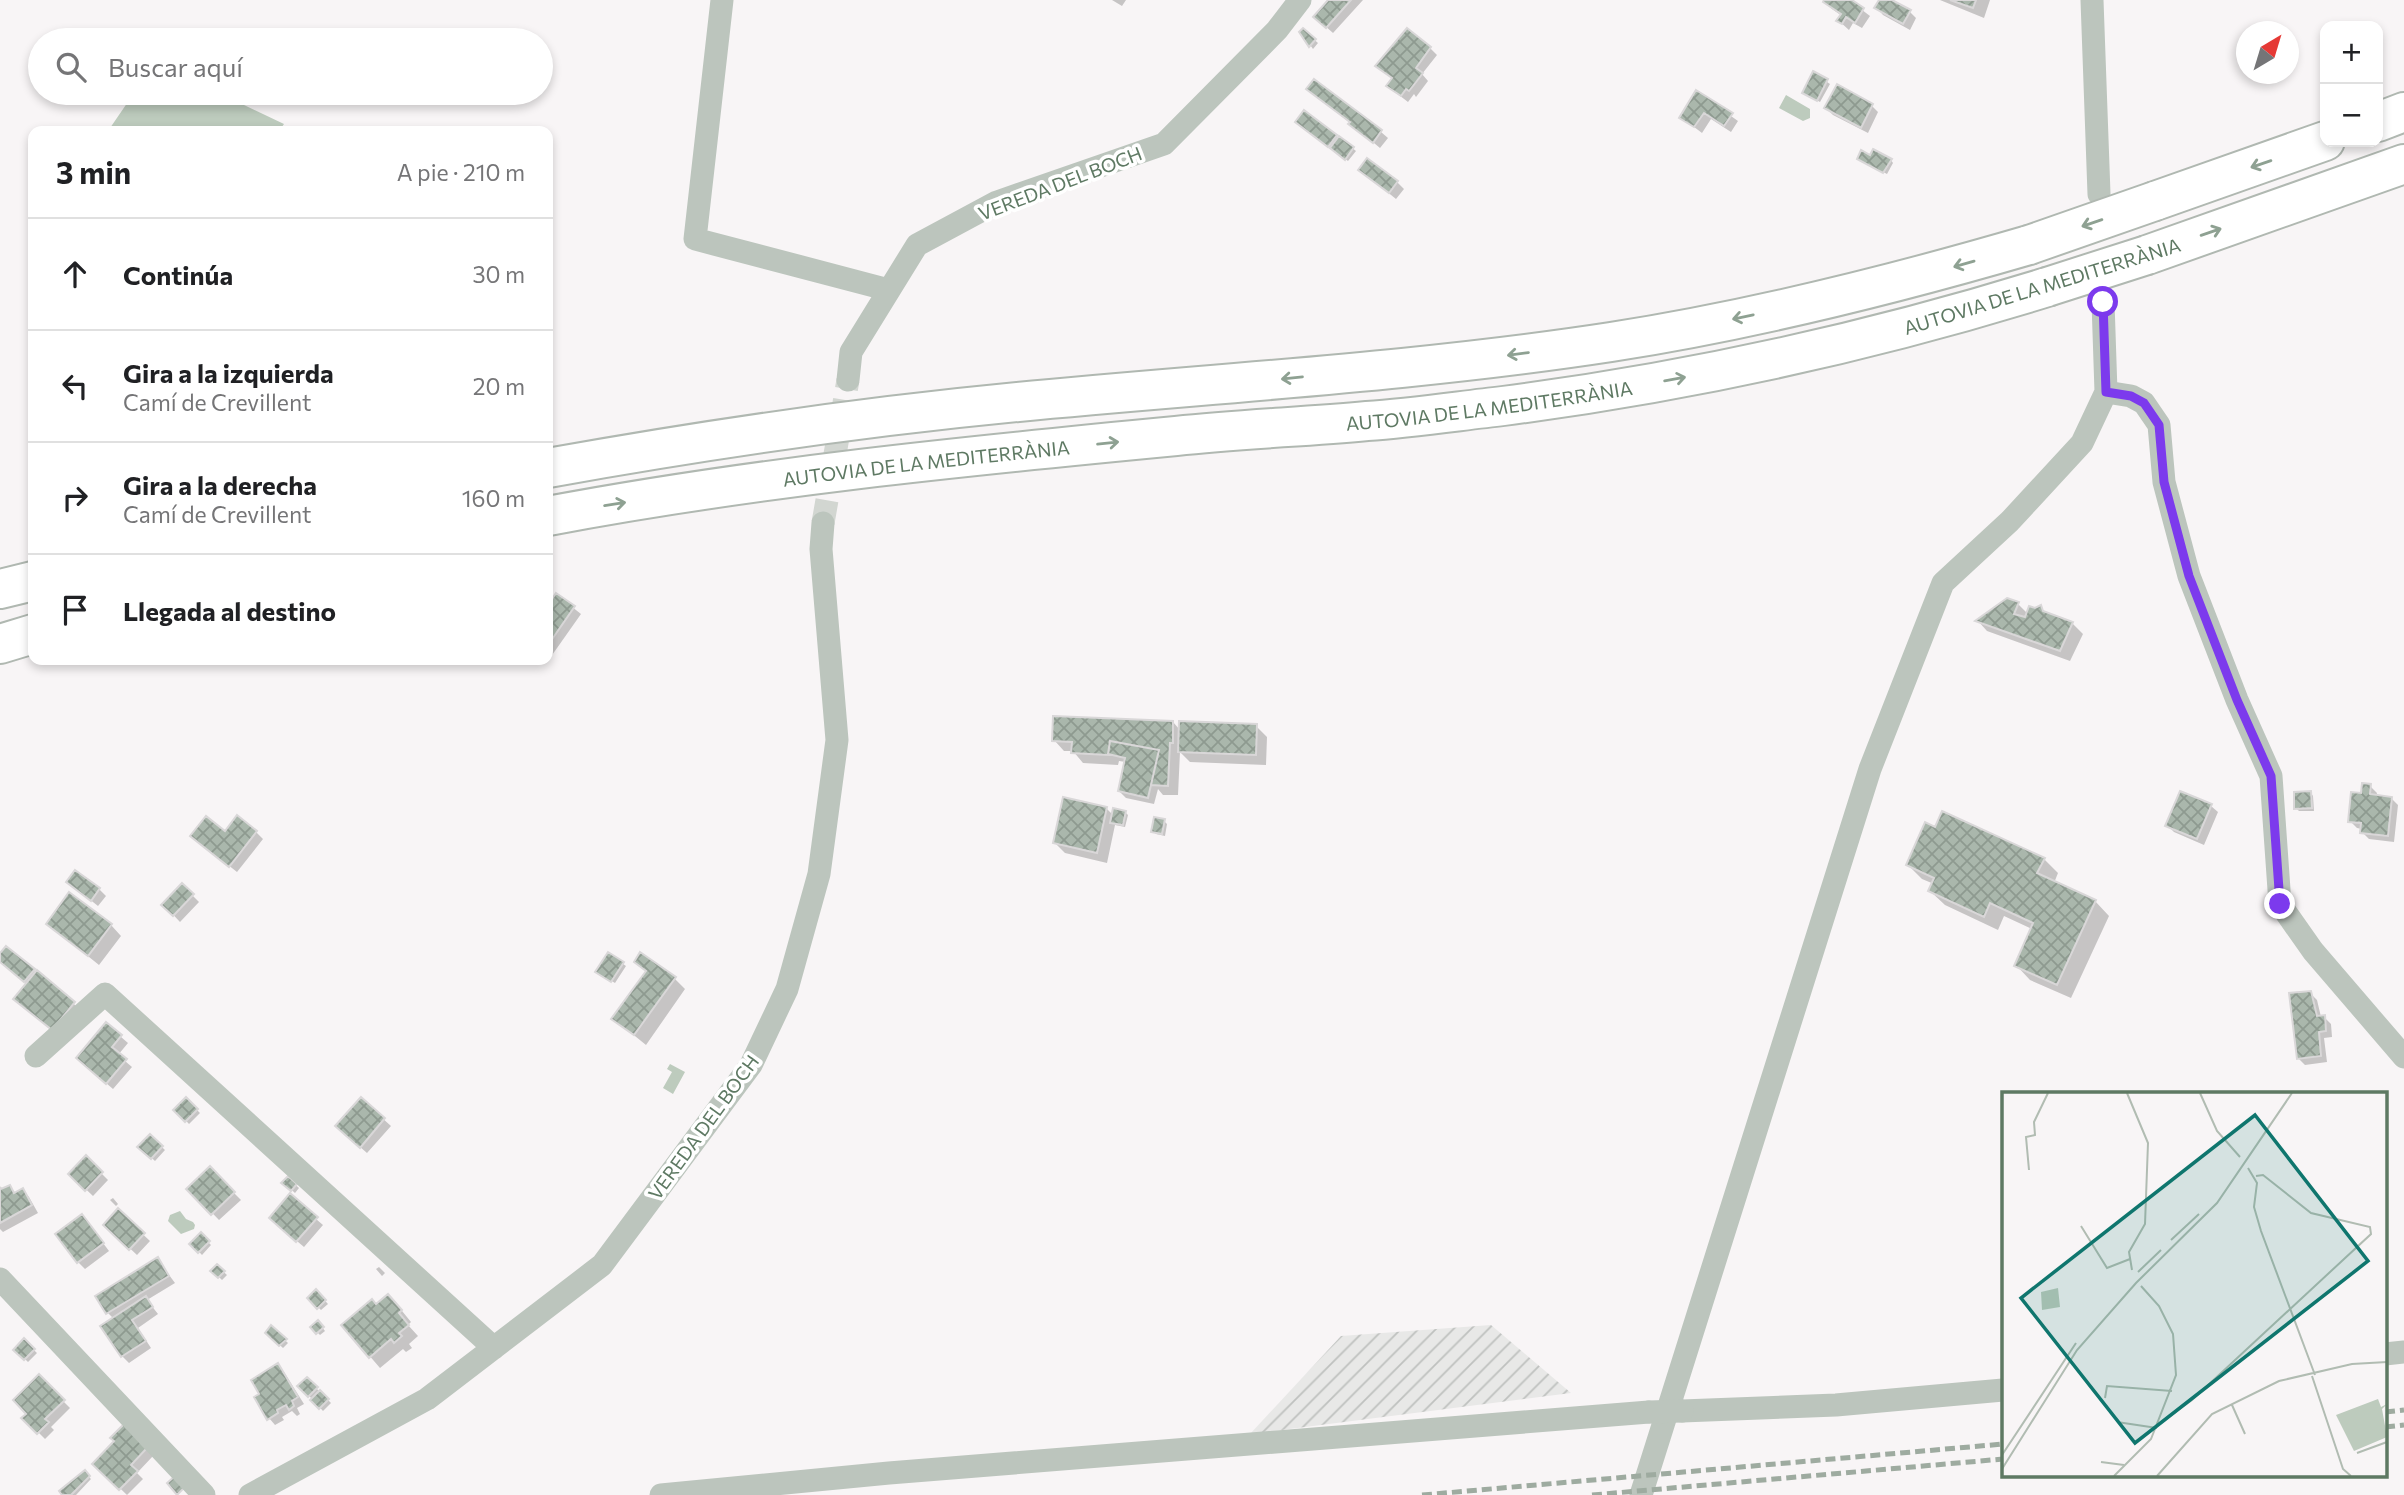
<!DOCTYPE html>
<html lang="es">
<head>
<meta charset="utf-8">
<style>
	body { margin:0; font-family:Commissioner,sans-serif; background:#f6f6f6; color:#202124 }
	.controls { position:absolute; right:21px; top:21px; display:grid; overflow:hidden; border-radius:14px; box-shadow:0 4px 10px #0003 }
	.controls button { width:63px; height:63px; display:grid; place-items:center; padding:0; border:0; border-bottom:2px solid #e0e0e0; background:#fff; color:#202124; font:35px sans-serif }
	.compass { position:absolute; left:2236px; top:21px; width:63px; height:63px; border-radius:50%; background:#fff; box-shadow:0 4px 10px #0003; rotate:38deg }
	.stop { position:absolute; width:21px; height:21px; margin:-16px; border:5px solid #7c3aed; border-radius:50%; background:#fff }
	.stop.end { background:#7c3aed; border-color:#fff; box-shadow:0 2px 7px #0008 }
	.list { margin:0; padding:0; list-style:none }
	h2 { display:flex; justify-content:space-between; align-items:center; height:91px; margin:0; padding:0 28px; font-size:30px }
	h2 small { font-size:23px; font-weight:400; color:#757577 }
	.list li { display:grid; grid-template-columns:46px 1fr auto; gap:21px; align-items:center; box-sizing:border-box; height:112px; padding:0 28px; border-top:2px solid #e0e0e0 }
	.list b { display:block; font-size:26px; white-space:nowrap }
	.list p { margin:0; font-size:23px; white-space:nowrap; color:#757577 }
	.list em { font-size:23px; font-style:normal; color:#757577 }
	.icon { flex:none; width:38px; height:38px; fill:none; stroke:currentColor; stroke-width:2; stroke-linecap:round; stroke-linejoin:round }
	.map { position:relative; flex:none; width:2404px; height:1495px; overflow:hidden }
	.search { position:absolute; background:#fff; box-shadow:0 4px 10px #0003; left:28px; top:28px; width:525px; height:77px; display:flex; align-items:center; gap:18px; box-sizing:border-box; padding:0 24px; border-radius:38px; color:#757577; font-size:26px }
	.panel { position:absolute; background:#fff; box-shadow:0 4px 10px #0003; left:28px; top:126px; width:525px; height:539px; border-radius:14px }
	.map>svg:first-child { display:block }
	.industrial { fill:url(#industrial-furrows) }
	.water { fill:#bdcbbd }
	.shadow { fill:#0003 }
	.building { fill:url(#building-cross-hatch); stroke:#d9d7d8; stroke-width:2 }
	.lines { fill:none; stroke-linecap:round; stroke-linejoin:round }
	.minor-tunnel { stroke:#d2d6d1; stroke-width:23; stroke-dasharray:23 11; stroke-linecap:butt }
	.motorway-casing { stroke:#b0b8b1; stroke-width:42 }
	.minor { stroke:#bcc5bd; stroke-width:23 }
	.motorway { stroke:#fff; stroke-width:38 }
	.rail { stroke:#9eaba0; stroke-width:5; stroke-dasharray:10 5; stroke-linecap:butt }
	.motorway-bridge-casing { stroke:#b0b8b1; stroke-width:42; stroke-linecap:butt }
	.minor-bridge { stroke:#bcc5bd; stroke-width:23 }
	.motorway-bridge { stroke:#fff; stroke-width:38 }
	.oneway { stroke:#8ea192 }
	.route { stroke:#7c3aed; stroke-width:9 }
	.labels { text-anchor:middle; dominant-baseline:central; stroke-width:7; stroke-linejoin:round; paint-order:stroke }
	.street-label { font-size:19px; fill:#5e7963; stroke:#fff }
	.inset-road { fill:none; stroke:#b1bcb2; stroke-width:2 }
	.view { fill:#0f766e; fill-opacity:0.15; stroke:#0f766e; stroke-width:3.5 }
	.inset-edge { fill:none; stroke:#5e7963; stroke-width:3.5 }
</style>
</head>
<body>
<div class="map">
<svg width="2404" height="1495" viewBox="0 0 2404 1495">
	<defs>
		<pattern id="industrial-furrows" width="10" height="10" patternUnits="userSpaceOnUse" patternTransform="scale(1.75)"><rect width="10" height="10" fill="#e8e8e7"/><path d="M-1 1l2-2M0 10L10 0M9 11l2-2" fill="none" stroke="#bfc1bf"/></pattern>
		<pattern id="building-cross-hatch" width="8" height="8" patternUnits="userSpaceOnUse" patternTransform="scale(1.75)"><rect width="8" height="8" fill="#aab7ac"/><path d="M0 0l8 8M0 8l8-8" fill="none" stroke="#8e9a90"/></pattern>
	</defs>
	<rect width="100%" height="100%" fill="#f8f5f6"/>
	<path class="industrial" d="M1491 1325 1571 1393 1250 1434 1341 1336Z"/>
	<path class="water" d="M134 93H219L284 124 279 131H108Z
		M1786 95 1810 109V118L1803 121 1779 108Z
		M670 1064 685 1072 673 1094 663 1088 672 1072 667 1069Z
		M180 1211 186 1219 193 1222 195 1225 194 1229 181 1234 168 1221 170 1215Z"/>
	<path class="shadow" d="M1112 0H1126L1122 6Z
		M1330 0H1363L1333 33 1315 17Z
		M1826 0H1849L1870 16 1862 28 1853 23 1849 30 1839 21 1842 16 1832 9 1825 2Z
		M1881 0H1888L1910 12 1916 18 1910 30 1883 15 1877 8Z
		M1940 0H1990L1984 18Z
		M1303 30 1318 43 1313 49 1301 32Z
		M1430 48 1437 55 1422 74 1428 81 1416 97 1414 94 1408 102 1395 92 1393 79 1378 66Z
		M1814 73 1830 84 1820 102 1807 95Z
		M1309 89 1381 132 1388 138 1380 148Z
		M1697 92 1738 121 1731 132 1711 119 1702 133 1681 117Z
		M1871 105 1878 112 1868 133 1833 115 1826 108Z
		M1297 122 1340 138 1356 151 1348 161Z
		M1870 157 1891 160 1893 163 1887 174 1862 161Z
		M1360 170 1397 182 1404 189 1396 199Z
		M557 595 581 614 550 658 548 656V608Z
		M2018 604 2028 614 2040 607 2047 614 2072 623 2083 634 2070 661 1987 631 1978 621Z
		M1173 722 1180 730 1256 726 1267 737 1266 765 1190 762 1180 752 1178 795H1163L1158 789 1154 804 1126 798 1119 791 1126 762 1119 761 1118 765 1083 763 1073 751H1064L1054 740Z
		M2370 786 2377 793 2376 797 2391 798 2398 805 2394 842 2369 839 2362 832V829L2357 828 2350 821Z
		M2311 793 2313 796 2314 811H2299L2296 808Z
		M2211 806 2218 812 2204 845 2174 832 2167 825Z
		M1106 808 1113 815 1125 812 1128 815 1125 827 1115 825 1107 863 1065 853 1055 843Z
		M1164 821 1167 824 1165 836 1156 834 1153 831Z
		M1936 829 2044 859 2058 873 2054 883 2095 901 2109 916 2071 998 2030 980 2016 965 2032 929 2004 916 1998 930 1945 905 1930 891 1934 884 1922 879 1908 865Z
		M256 832 263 839 237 872 199 842 225 833Z
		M68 882 99 889 106 896 98 906Z
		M182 885 199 902 180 922 164 905Z
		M48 924 111 925 121 936 99 965Z
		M609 954 626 966 615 983 600 974Z
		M0 956 33 970 81 1010 59 1036 27 984 0 961Z
		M636 961 675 979 685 989 646 1045 614 1019 647 972Z
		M2310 993 2317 1000 2321 1017H2324L2331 1024 2332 1037 2324 1038 2327 1062 2305 1065 2298 1058Z
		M106 1024 128 1043 118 1055 132 1067 113 1089 85 1065Z
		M186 1099 200 1113 189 1124 176 1110Z
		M361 1099 391 1126 367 1153 344 1133Z
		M150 1136 165 1150 155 1161 140 1147Z
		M86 1158 108 1180 93 1196 70 1174Z
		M210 1169 241 1200 219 1220 189 1189Z
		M288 1178 299 1188 295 1193 284 1183Z
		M9 1187 16 1194 23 1190 29 1197 38 1213 3 1232 0 1229V1189L2 1191Z
		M113 1198 118 1204 116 1206 110 1200Z
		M118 1211 150 1241 137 1255 105 1225Z
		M316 1219 323 1225 304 1247 278 1225Z
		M88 1223 109 1251 85 1269 78 1262Z
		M201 1235 211 1245 202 1255 192 1244Z
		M158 1260 175 1283 147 1300 158 1314 138 1328 151 1348 129 1363 122 1356 114 1319 108 1313Z
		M217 1266 227 1275 222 1280 213 1271Z
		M379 1267 385 1273 382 1276 376 1269Z
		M316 1291 328 1304 321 1310 309 1298Z
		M398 1306 411 1322 408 1325 418 1336 409 1344 412 1348 406 1352 403 1349 380 1368 343 1325Z
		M318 1322 325 1331 320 1335 312 1327Z
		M272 1328 288 1343 283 1348 267 1333Z
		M24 1341 37 1353 28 1362 16 1350Z
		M278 1366 284 1372 304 1404 297 1408 300 1414 297 1416 292 1411 282 1417 284 1420 275 1425 269 1418 262 1395Z
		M39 1377 70 1408 51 1427 54 1430 45 1439 24 1418 28 1414Z
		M307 1379 331 1403 323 1411 300 1386Z
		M124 1426 153 1456 137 1473 143 1479 127 1495 95 1464 116 1441Z
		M85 1473 91 1479 76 1495H65Z"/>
	<path class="building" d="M1328 0H1351L1326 28 1313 17Z
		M1824 0H1852L1864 8 1855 23 1846 17 1842 24 1836 21 1841 14 1823 2Z
		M1879 0H1892L1911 10 1903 24 1874 8Z
		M1950 0H1976L1973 8Z
		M1303 28 1316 39 1309 47 1299 32Z
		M1407 28 1431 47 1416 68 1423 73 1409 91 1406 89 1401 96 1386 86 1392 78 1375 66Z
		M1813 71 1828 79 1817 101 1802 93Z
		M1314 79 1382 130 1373 143 1348 124 1350 122 1306 89Z
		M1837 84 1873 104 1861 128 1824 108Z
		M1696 90 1733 113 1724 126 1704 113 1694 127 1679 118Z
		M1304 110 1337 135 1328 147 1295 122Z
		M1339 136 1354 147 1345 160 1330 148Z
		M1873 149 1892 159 1883 173 1857 159 1861 150 1870 155Z
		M1367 158 1398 181 1389 193 1358 170Z
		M556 593 575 606 548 645V605Z
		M2007 598 2019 602 2014 614 2025 617 2029 606 2035 608 2041 605 2043 611 2073 622 2060 651 1975 621Z
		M1053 716 1173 721V743H1170L1168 786 1151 785 1159 750 1110 741 1108 755 1071 753 1072 742 1052 741Z
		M1179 721 1257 724 1256 755 1178 752Z
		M1110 741 1159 750 1148 798 1118 791 1125 758 1108 754Z
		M2362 783 2371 784 2370 794 2392 797 2388 836 2360 833 2361 823 2348 822 2351 792 2361 793Z
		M2180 791 2212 804 2197 839 2165 826Z
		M2311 791 2312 808 2294 809V792Z
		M1063 797 1107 807 1097 853 1053 843Z
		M1113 808 1126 811 1123 825 1110 823Z
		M1942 811 2045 858 2037 873 2096 900 2057 985 2014 966 2033 923 1990 903 1984 917 1928 891 1934 878 1906 865 1925 822 1935 827Z
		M237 815 257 831 229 867 190 836 206 816 225 831Z
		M1154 817 1165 819 1162 834 1151 832Z
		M75 870 100 888 91 901 66 882Z
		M182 883 194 894 173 916 161 905Z
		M69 892 112 924 88 956 46 924Z
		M6 946 35 969 24 982 0 962V953Z
		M608 952 624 962 611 982 595 972Z
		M640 952 676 977 634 1035 611 1019 646 971 634 962Z
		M37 970 75 1002 52 1030 13 999Z
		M2311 991 2317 1016 2325 1015 2326 1031 2319 1032 2321 1056 2297 1059 2289 993Z
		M106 1022 122 1035 112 1047 127 1059 106 1084 76 1058Z
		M186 1097 198 1109 185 1122 173 1110Z
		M361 1097 385 1118 360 1148 335 1126Z
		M150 1134 163 1146 151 1159 137 1147Z
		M86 1155 103 1172 85 1191 68 1174Z
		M210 1166 235 1192 211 1215 186 1189Z
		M288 1176 297 1184 291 1191 281 1183Z
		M10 1185 14 1193 23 1188 32 1205 0 1223V1187L1 1189Z
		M290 1193 318 1217 296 1242 269 1218Z
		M118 1208 145 1233 129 1250 103 1225Z
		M82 1214 104 1243 77 1263 55 1234Z
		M201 1232 210 1241 198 1253 189 1244Z
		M158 1257 169 1276 106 1314 95 1296Z
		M217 1264 225 1271 218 1278 210 1271Z
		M316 1289 326 1300 317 1309 307 1298Z
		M388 1294 402 1310 399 1313 409 1325 399 1333 402 1336 394 1343 391 1339 369 1358 341 1325 372 1299 376 1304Z
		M146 1296 153 1307 132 1320 146 1341 121 1357 100 1326Z
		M318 1320 324 1327 316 1334 310 1327Z
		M271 1325 287 1339 279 1346 265 1333Z
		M24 1338 35 1349 24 1360 13 1350Z
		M278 1363 298 1397 292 1401 294 1406 289 1410 286 1405 277 1410 278 1413 267 1420 254 1397 259 1394 251 1380Z
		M39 1374 65 1400 45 1419 49 1422 37 1434 21 1418 26 1414 13 1400Z
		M307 1377 318 1387 308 1397 297 1386Z
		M320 1390 329 1399 319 1409 310 1400Z
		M124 1424 147 1448 131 1465 138 1471 119 1490 92 1464 114 1441 110 1438Z
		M85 1470 90 1476 71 1495H62L59 1491Z
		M175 1476 185 1487 177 1495 167 1483Z"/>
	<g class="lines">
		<path class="minor-tunnel" d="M823 523 848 380"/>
		<g class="motorway-casing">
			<g id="motorway">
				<path d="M2378 122 2404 112"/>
				<path d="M2155 201 2325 141"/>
				<path d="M2147 255 2404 164"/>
				<path d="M548 468C704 440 861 417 1018 402 1216 383 1415 372 1611 342 1753 320 1892 285 2029 245"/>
				<path id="s1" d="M548 516C755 477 966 456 1176 436 1240 429 1303 427 1367 421 1412 418 1458 411 1503 406 1688 382 1870 342 2047 287"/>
				<path d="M0 589 33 581"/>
				<path d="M0 644 33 634"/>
			</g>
		</g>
		<path class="minor" d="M722 0 695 239 889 290
			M2092 0 2099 194
			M848 380 851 352 917 245 997 202 1164 144 1277 30 1300 0
			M2106 392 2131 396 2144 403 2159 425 2164 482 2189 576 2237 700 2271 776 2280 904 2313 951 2404 1057
			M36 1056 105 994 494 1348
			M0 1279 204 1495
			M2385 1354 2404 1352
			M1682 1411 1836 1405 2003 1390
			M250 1495 427 1399 602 1265 751 1065 787 989 819 874 837 740 821 549 823 523
			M661 1495 889 1473 1649 1412
			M1641 1495 1870 769 1943 583 2010 521 2082 443 2106 392 2103 302"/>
		<use href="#motorway" class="motorway"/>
		<path class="rail" d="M2385 1412 2404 1410
			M2385 1427 2404 1425
			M1422 1495 2003 1444
			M1592 1495 2003 1459"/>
		<g class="motorway-bridge-casing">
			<path id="motorway-bridge" d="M2029 245 2155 201
				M2047 287 2147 255"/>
		</g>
		<path class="minor-bridge" d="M1649 1412 1682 1411"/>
		<use href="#motorway-bridge" class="motorway-bridge"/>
	</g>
	<defs><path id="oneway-shaft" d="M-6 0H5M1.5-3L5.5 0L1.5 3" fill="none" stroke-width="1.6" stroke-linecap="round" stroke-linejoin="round" transform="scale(1.75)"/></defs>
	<g class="oneway">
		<use href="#oneway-shaft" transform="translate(2261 164) rotate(161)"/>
		<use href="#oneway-shaft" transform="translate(2092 223) rotate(161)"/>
		<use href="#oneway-shaft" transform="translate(2211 232) rotate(-19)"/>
		<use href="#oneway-shaft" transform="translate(1964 264) rotate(164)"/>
		<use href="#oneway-shaft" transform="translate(1743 317) rotate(168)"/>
		<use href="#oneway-shaft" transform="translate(1518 354) rotate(172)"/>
		<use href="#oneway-shaft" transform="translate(1292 378) rotate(174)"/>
		<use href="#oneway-shaft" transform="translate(1675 379) rotate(-10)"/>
		<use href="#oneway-shaft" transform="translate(1108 443) rotate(-6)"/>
		<use href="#oneway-shaft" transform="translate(615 504) rotate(-9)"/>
	</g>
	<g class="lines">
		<path class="route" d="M2103 302 2106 392 2131 396 2144 403 2159 425 2164 482 2189 576 2237 700 2271 776 2280 904"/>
	</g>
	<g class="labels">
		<g class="street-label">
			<text transform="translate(1060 183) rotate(-21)">VEREDA DEL BOCH</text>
			<text transform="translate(2042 286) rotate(-17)">AUTOVIA DE LA MEDITERRÀNIA</text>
			<text stroke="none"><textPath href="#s1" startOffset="948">AUTOVIA DE LA MEDITERRÀNIA</textPath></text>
			<text stroke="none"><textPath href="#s1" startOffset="382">AUTOVIA DE LA MEDITERRÀNIA</textPath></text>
			<text transform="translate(703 1127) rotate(-54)">VEREDA DEL BOCH</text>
		</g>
	</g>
	<g transform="translate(2002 1092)">
		<rect width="385" height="385" fill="#f8f5f6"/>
		<path d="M56 196 58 215 40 218 39 200ZM376 307 379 315 385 312 380 317 385 345 352 359 334 323Z" fill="#bdcbbd"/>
		<path class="inset-road" d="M125 1 146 51 143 132 127 160 130 178M198 1 215 39 238 65M246 76 255 91 252 115 259 139 313 283M27 78 24 45 33 43 32 30 46 1M79 134 105 176 128 167M169 148 197 122M136 180 159 158M310 284 341 377 349 384M103 306 105 294 170 299M230 313 243 342M115 330 155 336M157 332 190 308 369 142 368 135 309 121 261 83 254 84M355 361 385 350M0 363 74 251M99 370 122 373M0 377 75 258 134 191 215 111 290 1M112 384 149 347 174 283 171 242 157 214 139 194M155 384 210 322 277 289 350 272 385 270"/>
		<path class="view" d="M253 23 366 169 133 351 19 206Z"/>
		<rect width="385" height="385" class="inset-edge"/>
	</g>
</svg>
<div class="controls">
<button>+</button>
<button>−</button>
</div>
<svg class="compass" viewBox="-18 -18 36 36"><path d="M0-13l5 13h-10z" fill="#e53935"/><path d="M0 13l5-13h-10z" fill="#757577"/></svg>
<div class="stop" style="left:2103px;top:302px"></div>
<div class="stop end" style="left:2280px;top:904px"></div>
<div class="search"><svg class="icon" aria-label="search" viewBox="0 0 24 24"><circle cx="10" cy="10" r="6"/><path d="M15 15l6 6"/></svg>Buscar aquí</div>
<section class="panel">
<h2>3 min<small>A pie · 210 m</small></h2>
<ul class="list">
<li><svg class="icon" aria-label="ahead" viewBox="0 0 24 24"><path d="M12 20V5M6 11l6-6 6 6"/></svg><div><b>Continúa</b></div><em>30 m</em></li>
<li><svg class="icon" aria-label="left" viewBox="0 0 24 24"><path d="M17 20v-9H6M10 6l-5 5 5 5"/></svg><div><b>Gira a la izquierda</b><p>Camí de Crevillent</p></div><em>20 m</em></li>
<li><svg class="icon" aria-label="right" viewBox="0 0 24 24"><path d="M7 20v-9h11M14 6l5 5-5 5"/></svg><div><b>Gira a la derecha</b><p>Camí de Crevillent</p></div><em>160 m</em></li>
<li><svg class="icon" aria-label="arrive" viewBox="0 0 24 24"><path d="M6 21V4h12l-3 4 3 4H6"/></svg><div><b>Llegada al destino</b></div></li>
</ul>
</section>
</div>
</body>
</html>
